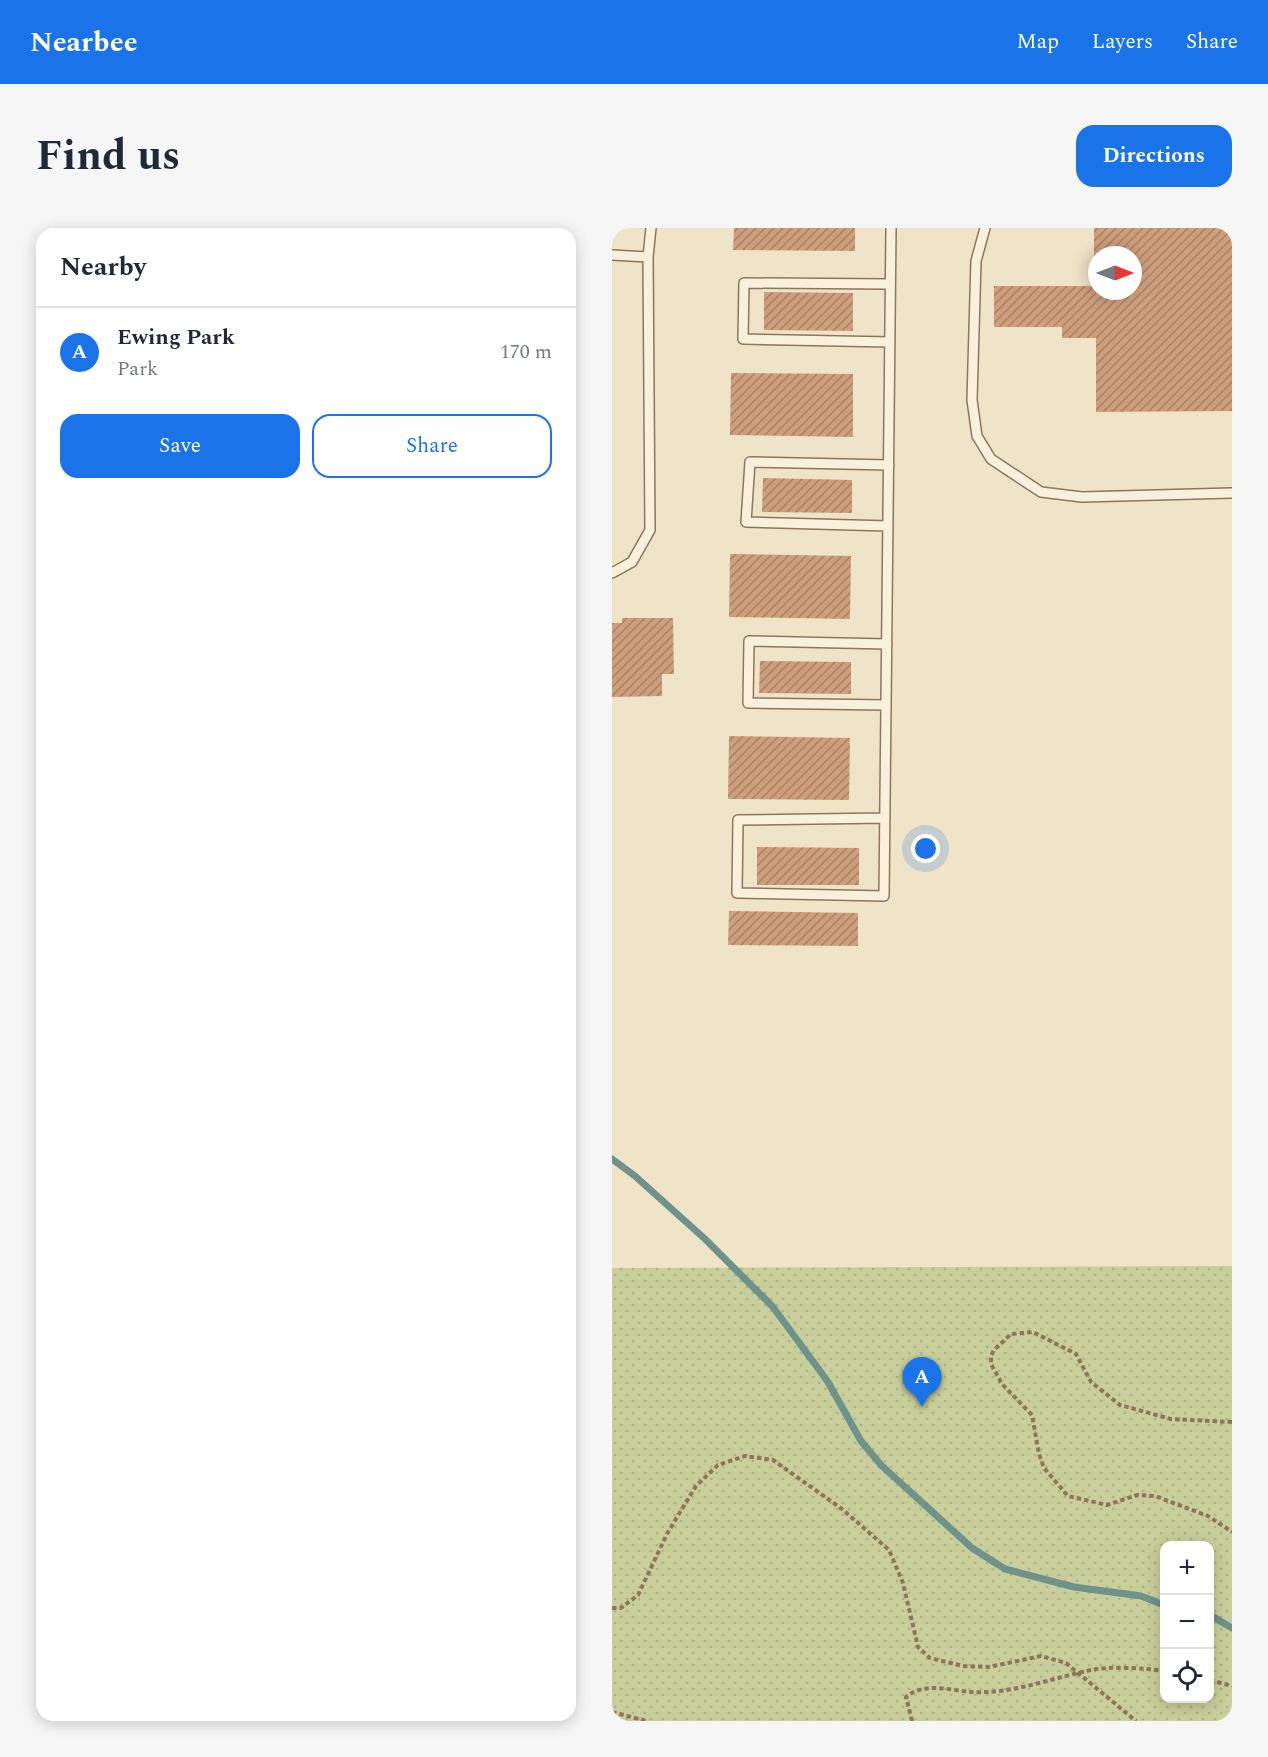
<!DOCTYPE html>
<html lang="en">
<head>
<meta charset="utf-8">
<style>
	body { margin:0; font-family:Spectral,serif; background:#f6f6f7; color:#1f2937 }
	.controls { position:absolute; right:18px; bottom:18px; display:grid; overflow:hidden; border-radius:12px; box-shadow:0 3px 15px #0003 }
	.controls button { width:54px; height:54px; display:grid; place-items:center; padding:0; border:0; border-bottom:2px solid #e0e1e3; background:#fff; color:#1f2937; font:30px sans-serif }
	.compass { position:absolute; left:476px; top:18px; width:54px; height:54px; border-radius:50%; background:#fff; box-shadow:0 3px 15px #0003; rotate:90deg }
	.you { position:absolute; left:314px; top:621px; width:21px; height:21px; margin:-15px; border:4px solid #fff; border-radius:50%; background:#1a73e8; box-shadow:0 0 0 9px #1a73e833 }
	.badge { display:grid; place-items:center; width:39px; height:39px; border-radius:50%; background:#1a73e8; color:#fff; font-size:20px; font-weight:700 }
	.pin { position:absolute; translate:-50% -50px; filter:drop-shadow(0 2px 3px #0008) }
	.pin::after { content:''; position:absolute; top:32px; width:21px; height:18px; background:inherit; clip-path:polygon(0 0,100% 0,50% 100%) }
	.list { margin:0; padding:0; list-style:none }
	h2 { display:flex; justify-content:space-between; align-items:center; height:78px; margin:0; padding:0 24px; font-size:26px }
	h2 small { font-size:20px; font-weight:400; color:#747a83 }
	.list li { display:grid; grid-template-columns:39px 1fr auto; gap:18px; align-items:center; box-sizing:border-box; height:90px; padding:0 24px; border-top:2px solid #e0e1e3 }
	.list b { display:block; font-size:22px; white-space:nowrap }
	.list p { margin:0; font-size:20px; white-space:nowrap; color:#747a83 }
	.list em { font-size:20px; font-style:normal; color:#747a83 }
	.actions { display:flex; gap:12px; padding:18px 24px }
	.actions a { flex:1; padding:14px 0; border:2px solid #1a73e8; border-radius:18px; text-align:center; font-size:21px; color:#1a73e8 }
	.actions .main { background:#1a73e8; color:#fff }
	.icon { flex:none; width:33px; height:33px; fill:none; stroke:currentColor; stroke-width:2; stroke-linecap:round; stroke-linejoin:round }
	.map { position:relative; flex:none; width:620px; height:1493px; overflow:hidden; border-radius:18px }
	header { display:flex; align-items:center; gap:36px; box-sizing:border-box; height:84px; padding:0 30px; background:#1a73e8; color:#fff }
	header strong { font-size:28px }
	nav { display:flex; gap:33px; margin-inline-start:auto; font-size:21px }
	.intro { display:flex; align-items:center; justify-content:space-between; box-sizing:border-box; height:144px; padding:0 36px }
	h1 { margin:0; font-size:42px }
	.button { padding:15px 27px; border-radius:18px; background:#1a73e8; color:#fff; font-size:21px; font-weight:700 }
	main { display:flex; gap:36px; padding:0 36px }
	aside { flex:1; background:#fff; border-radius:18px; box-shadow:0 3px 15px #0003 }
	.map>svg:first-child { display:block }
	.park { fill:url(#park-dots); fill-rule:evenodd }
	.lines { fill:none; stroke-linecap:round; stroke-linejoin:round }
	.stream { stroke:#6f938a; stroke-width:7 }
	.building { fill:url(#building-hatch); fill-rule:evenodd }
	.service-casing { stroke:#8d765c; stroke-width:12 }
	.path { stroke:#8d765c; stroke-width:4; stroke-dasharray:4.5 3; stroke-linecap:butt }
	.service { stroke:#faf1dc; stroke-width:9 }
</style>
</head>
<body>
<header>
<strong>Nearbee</strong>
<nav><a>Map</a><a>Layers</a><a>Share</a></nav>
</header>
<div class="intro"><h1>Find us</h1><a class="button">Directions</a></div>
<main>
<aside>
<h2>Nearby<small></small></h2>
<ul class="list">
<li><span class="badge">A</span><div><b>Ewing Park</b><p>Park</p></div><em>170 m</em></li>
</ul>
<div class="actions"><a class="main">Save</a><a>Share</a></div>
</aside>
<div class="map">
<svg width="620" height="1493" viewBox="0 0 620 1493">
	<defs>
		<pattern id="park-dots" width="8" height="8" patternUnits="userSpaceOnUse" patternTransform="scale(1.5)"><rect width="8" height="8" fill="#c9cf9b"/><path d="M2 2h.1M6 6h.1" fill="none" stroke="#aeb285" stroke-width="1.8" stroke-linecap="round"/></pattern>
		<pattern id="building-hatch" width="6" height="6" patternUnits="userSpaceOnUse" patternTransform="scale(1.5)"><rect width="6" height="6" fill="#cf9f7d"/><path d="M-1 1l2-2M0 6l6-6M5 7l2-2" fill="none" stroke="#a98266"/></pattern>
	</defs>
	<rect width="100%" height="100%" fill="#f0e4c8"/>
	<path class="park" d="M620 1038V1493H0V1040ZM552 1318H598V1470H552Z"/>
	<g class="lines">
		<path class="stream" d="M0 931 23 948 93 1011 161 1079 216 1154 249 1213 269 1237 360 1320 393 1341 462 1359 529 1368 552 1377
			M598 1387 620 1400"/>
	</g>
	<path class="building" d="M122 0H243V23L121 22Z
		M482 0H620V183L484 184V110H450V99H382V58H482ZM485 27H521V63H485Z
		M152 64 241 65V103L152 102Z
		M119 145 241 146V209L118 207Z
		M151 250 240 252V285L150 284Z
		M118 326 239 328 238 391 117 389Z
		M10 390H61L62 446H50V468L0 469V395H10Z
		M148 433 239 434V466L147 465Z
		M117 508 238 510 237 572 116 571Z
		M145 619 247 620V657H145Z
		M117 683 246 685V718L116 717Z"/>
	<g class="lines">
		<g class="service-casing">
			<path id="service" d="M373 0 364 33 360 172 365 208 379 231 429 264 470 269 620 265
				M0 27 36 29 39 0
				M278 114 131 111 132 55 278 56
				M276 298 134 294 138 234 277 237
				M0 345 20 334 38 302 36 29
				M274 477 136 475 137 413 275 416
				M273 590 126 592 125 665 272 668 279 0"/>
		</g>
		<path class="path" d="M620 1194 559 1191 508 1177 479 1154 464 1126 421 1104 399 1106 382 1122 379 1128V1136L390 1156 420 1187 427 1226 432 1240 456 1268 495 1277 525 1267 543 1268 596 1288 620 1304
			M0 1380H9L26 1367 56 1304 84 1258 106 1237 133 1228 161 1232 230 1281 277 1322 291 1355 306 1419 318 1430 351 1438 377 1439 429 1428 454 1435 524 1493
			M598 1452 620 1458
			M0 1484 35 1493
			M300 1493 294 1469C313 1453 339 1463 361 1464 401 1466 440 1450 479 1442 497 1438 534 1440 552 1443"/>
		<use href="#service" class="service"/>
	</g>
</svg>
<div class="controls">
<button>+</button>
<button>−</button>
<button><svg class="icon" aria-label="locate" viewBox="0 0 24 24"><circle cx="12" cy="12" r="6"/><path d="M12 2v4M12 18v4M2 12h4M18 12h4"/></svg></button>
</div>
<svg class="compass" viewBox="-18 -18 36 36"><path d="M0-13l5 13h-10z" fill="#e53935"/><path d="M0 13l5-13h-10z" fill="#747a83"/></svg>
<div class="you"></div>
<div class="pin badge" style="left:310px;top:1179px">A</div>
</div>
</main>
</body>
</html>
